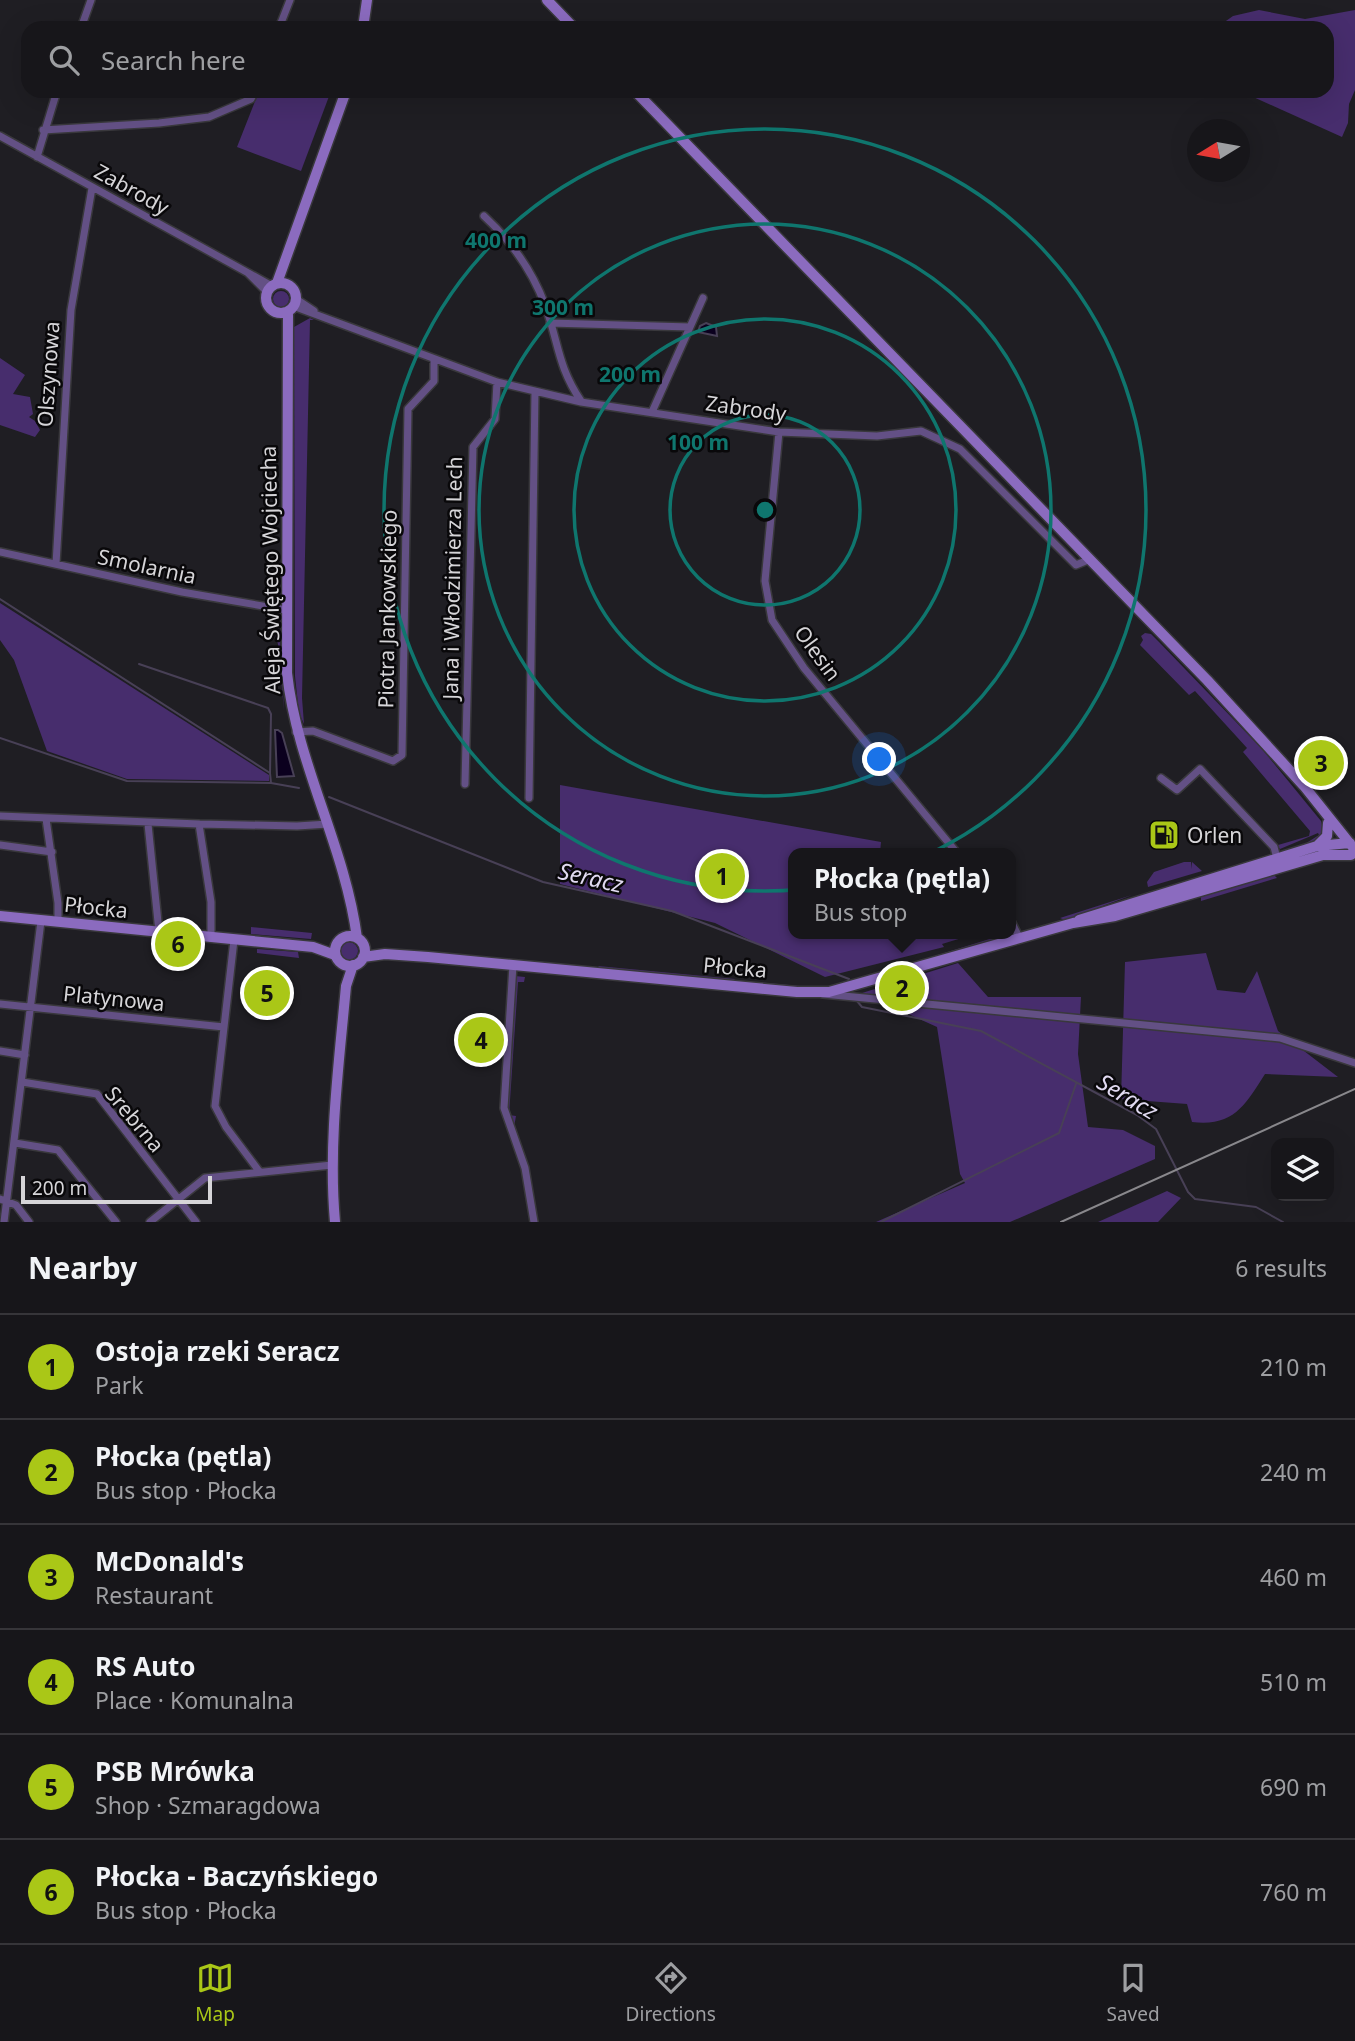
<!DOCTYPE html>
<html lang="en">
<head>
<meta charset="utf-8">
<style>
	body { margin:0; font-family:"Noto Sans",sans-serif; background:#242327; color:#f1f3f6 }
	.controls { position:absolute; right:21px; bottom:21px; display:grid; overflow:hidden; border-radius:14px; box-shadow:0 7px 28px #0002 }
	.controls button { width:63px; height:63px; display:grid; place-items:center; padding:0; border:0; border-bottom:2px solid #363539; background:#17161a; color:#f1f3f6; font:35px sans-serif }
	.compass { position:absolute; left:1187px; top:119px; width:63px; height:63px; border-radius:50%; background:#17161a; box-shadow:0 7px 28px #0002; rotate:259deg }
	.scale { position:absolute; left:21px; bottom:18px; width:191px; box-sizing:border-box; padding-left:7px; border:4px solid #d6d5d8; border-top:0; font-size:19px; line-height:24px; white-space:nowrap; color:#d6d5d8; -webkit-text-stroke:5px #09080a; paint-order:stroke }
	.you { position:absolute; left:880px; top:760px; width:24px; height:24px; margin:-18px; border:5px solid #fff; border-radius:50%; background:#1a73e8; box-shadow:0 0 0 10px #1a73e833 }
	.badge { display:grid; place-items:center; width:46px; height:46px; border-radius:50%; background:#aac717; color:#111; font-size:23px; font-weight:700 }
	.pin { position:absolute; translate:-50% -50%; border:4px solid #fff; box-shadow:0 2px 7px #0006 }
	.popup { position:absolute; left:788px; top:848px; width:228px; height:91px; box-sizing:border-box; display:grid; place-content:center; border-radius:14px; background:#17161a; filter:drop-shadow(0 2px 5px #0005); font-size:23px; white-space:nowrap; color:#9e9fa2 }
	.popup b { font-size:26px; color:#f1f3f6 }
	.popup::after { content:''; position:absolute; left:50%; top:100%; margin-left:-14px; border:14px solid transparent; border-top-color:#17161a }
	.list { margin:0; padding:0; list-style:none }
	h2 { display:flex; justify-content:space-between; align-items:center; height:91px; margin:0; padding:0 28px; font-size:30px }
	h2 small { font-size:23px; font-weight:400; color:#9e9fa2 }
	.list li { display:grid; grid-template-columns:46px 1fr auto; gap:21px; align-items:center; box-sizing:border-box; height:105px; padding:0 28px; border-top:2px solid #363539 }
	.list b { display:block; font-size:26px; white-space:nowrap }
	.list p { margin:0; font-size:23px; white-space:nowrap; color:#9e9fa2 }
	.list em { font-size:23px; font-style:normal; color:#9e9fa2 }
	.icon { flex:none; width:38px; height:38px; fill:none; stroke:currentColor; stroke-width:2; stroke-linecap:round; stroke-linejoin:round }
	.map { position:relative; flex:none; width:1355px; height:1222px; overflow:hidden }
	.search { position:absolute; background:#17161a; box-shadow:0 7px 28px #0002; left:21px; right:21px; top:21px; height:77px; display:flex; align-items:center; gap:18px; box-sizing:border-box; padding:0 24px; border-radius:21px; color:#9e9fa2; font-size:26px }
	.sheet { height:721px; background:#17161a }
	nav { display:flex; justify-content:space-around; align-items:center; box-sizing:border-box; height:98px; border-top:2px solid #363539; background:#17161a; font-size:19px; color:#9e9fa2 }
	nav a { display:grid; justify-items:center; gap:4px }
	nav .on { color:#aac717 }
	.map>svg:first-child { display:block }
	.green { fill:#472d6d }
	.water { fill:#0b001e; stroke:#484056; stroke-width:2 }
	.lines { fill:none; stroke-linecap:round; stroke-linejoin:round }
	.stream { stroke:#484056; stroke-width:2 }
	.street-casing { stroke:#39383c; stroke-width:10 }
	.secondary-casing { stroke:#39383c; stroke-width:13 }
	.street { stroke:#635085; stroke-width:7 }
	.secondary { stroke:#8b6bbf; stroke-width:10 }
	.rail { stroke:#89888c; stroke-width:2 }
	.ring { fill:none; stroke:#0f766e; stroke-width:3.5 }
	.labels { text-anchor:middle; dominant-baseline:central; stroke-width:5; stroke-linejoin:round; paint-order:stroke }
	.street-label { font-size:21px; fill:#d6d5d8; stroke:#09080a }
	.poi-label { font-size:21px; fill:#d6d5d8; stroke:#09080a; text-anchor:start }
	.water-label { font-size:23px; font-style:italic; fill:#e1daf1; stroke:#09080a }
	.centre { fill:#0f766e; stroke:#09080a; stroke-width:3.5 }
	.ring-label { font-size:21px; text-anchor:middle; font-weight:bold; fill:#0f766e; stroke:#09080a; stroke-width:5; stroke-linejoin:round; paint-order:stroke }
</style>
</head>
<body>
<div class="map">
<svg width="1355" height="1222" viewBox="0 0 1355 1222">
	<rect width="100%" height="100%" fill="#1f1e23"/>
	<path class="green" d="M1259 10 1305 19 1355 10V90L1349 104 1348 123 1342 137 1240 91H1327V28H1216L1233 16Z
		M259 91H331L301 171 237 147Z
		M273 299a8 8 0 1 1 16 0a8 8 0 1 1-16 0Z
		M310 318 314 320H310L302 698 304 724 299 713 295 676 294 327Z
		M0 358 25 375 13 394 30 397 33 414 29 417 35 421 40 430 35 437 0 425Z
		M0 603 269 775V781L127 779 47 751 14 660 0 640Z
		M272 616 279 629 284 711 278 644 271 626Z
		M1145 633 1151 634 1159 642 1262 749 1321 821 1324 833 1311 845 1300 847 1319 835 1318 833 1280 849 1244 810 1278 845 1309 836 1310 831 1243 752 1247 748 1195 691 1189 695 1140 645 1143 640 1141 636Z
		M560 785 881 842 880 853H794V934H975L942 944 944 947 825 977 715 923 560 884Z
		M1184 862H1191L1192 869V862L1202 871 1148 887 1147 882 1154 872Z
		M1273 874 1277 878 1201 901V896Z
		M1132 895 1065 920 1060 918Z
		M251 927 312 933 311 939 251 934Z
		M1012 932 1007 937 860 981C825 990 794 988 758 985V982L822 988 838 986Z
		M340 951a9 9 0 1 1 18 0a9 9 0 1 1-18 0Z
		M257 949 298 952 299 958 257 953Z
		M1206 953 1217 990 1245 993 1257 971 1278 1031 1338 1077 1265 1074C1245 1105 1234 1127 1192 1122L1187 1104 1121 1099 1125 962Z
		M958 963 988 997H1081L1078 1054 1088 1127 1123 1130 1155 1146V1159L1010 1222H876L965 1183 960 1174 937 1027 862 993Z
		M598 966 735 979 732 982 602 970Z
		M515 976 525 977 524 982H518L509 1115 516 1116 514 1127 507 1110Z
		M1167 1191 1181 1198 1158 1222H1098Z"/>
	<path class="water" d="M706 323 716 327 717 336 698 332 700 326Z
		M278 730 282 733 294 776 277 777 275 730Z"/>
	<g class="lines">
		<path class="stream" d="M0 599 270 773 271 783
			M139 664 268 708 271 714 270 773
			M0 738 127 781 271 783 299 788
			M329 797 543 882 672 911 849 979
			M857 1001 862 1007 981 1031 1137 1115 1156 1129 1188 1192 1195 1199 1256 1207 1283 1222
			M881 1222 1059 1133 1076 1084"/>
		<g class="street-casing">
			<path id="street" d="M81 28 91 0
				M279 28 290 0
				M43 130 159 123 209 117 251 99 255 91
				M0 136 272 286
				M37 157 57 91
				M484 216C511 241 532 270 545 305 559 343 557 365 581 401
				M248 273 267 292
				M296 299 314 311
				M293 306 497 382 581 402 779 432 877 436 921 431 960 449 1076 565 1088 560
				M550 323 690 327
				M652 412 703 298
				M779 432 765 581 772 620 804 668 957 853
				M0 552 182 592 286 610
				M56 564 71 310 92 188
				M296 732 313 731 393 761 402 755 408 409 434 381V359
				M1161 778 1177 790 1200 769 1274 847 1278 862
				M465 784 473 447 495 419 497 382
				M529 798 535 391
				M0 816 199 824
				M46 819 58 903V922
				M148 824 159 932
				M0 845 52 852
				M1010 919 1019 937
				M211 938V902L199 824 297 826 328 824
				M234 940 215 1106 226 1127 259 1171
				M513 965 504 1108 525 1168 534 1222
				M891 976 900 1003
				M823 994 1280 1038 1355 1063
				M0 1004 224 1027
				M0 1051 25 1055
				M22 1082 97 1094 196 1222
				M15 1143 58 1150 116 1222
				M0 1199 16 1205 29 1222
				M4 1222 41 921
				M150 1222 205 1178 332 1165"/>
		</g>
		<g class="secondary-casing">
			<path id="secondary" d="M547 0 574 28
				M363 28 367 0
				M635 91 1207 680 1304 786 1355 850
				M277 283 346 91
				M266 298a15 15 0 1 1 30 0a15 15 0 1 1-30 0Z
				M288 311 287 673C297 765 345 846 357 938
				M1317 846 1327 836 1328 823
				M0 916 313 947 335 955
				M1079 920 1317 846 1350 843
				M335 951a15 15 0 1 1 30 0a15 15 0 1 1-30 0Z
				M363 957 385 954 428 957 797 992H829L1073 923 1115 916 1323 855H1351
				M335 1222C328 1144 339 1064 346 986L353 965"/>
		</g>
		<use href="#street" class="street"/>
		<use href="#secondary" class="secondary"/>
		<path class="rail" d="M1061 1222 1355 1089"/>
	</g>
	<g class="ring">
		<circle cx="765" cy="510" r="95"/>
		<circle cx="765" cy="510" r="191"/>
		<circle cx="765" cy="510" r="286"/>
		<circle cx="765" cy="510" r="381"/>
	</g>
	<defs>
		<g id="fuel-square" transform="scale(1.575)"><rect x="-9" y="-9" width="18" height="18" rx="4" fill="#aac717" stroke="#09080a"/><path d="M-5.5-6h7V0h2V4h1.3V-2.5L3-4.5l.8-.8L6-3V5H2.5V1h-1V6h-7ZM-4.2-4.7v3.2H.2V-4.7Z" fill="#111"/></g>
	</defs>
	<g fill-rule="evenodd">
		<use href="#fuel-square" x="1164" y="835"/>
	</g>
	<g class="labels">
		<g class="street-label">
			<text transform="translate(132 189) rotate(29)">Zabrody</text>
			<text transform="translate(48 374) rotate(-86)">Olszynowa</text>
			<text transform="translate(746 408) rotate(8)">Zabrody</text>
			<text transform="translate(147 566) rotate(12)">Smolarnia</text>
			<text transform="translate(270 570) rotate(-91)">Aleja Świętego Wojciecha</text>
			<text transform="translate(452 578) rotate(-89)">Jana i Włodzimierza Lech</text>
			<text transform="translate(387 609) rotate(-89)">Piotra Jankowskiego</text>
			<text transform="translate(818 653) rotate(54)">Olesin</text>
			<text transform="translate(96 907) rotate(6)">Płocka</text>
			<text transform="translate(735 967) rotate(5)">Płocka</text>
			<text transform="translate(114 998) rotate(6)">Platynowa</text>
			<text transform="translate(135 1119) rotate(50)">Srebrna</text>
		</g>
		<g class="poi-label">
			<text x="1187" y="835">Orlen</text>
		</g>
		<g class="water-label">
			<text transform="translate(591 877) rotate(13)">Seracz</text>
			<text transform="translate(1128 1096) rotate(31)">Seracz</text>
		</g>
	</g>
	<circle cx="765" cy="510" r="10" class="centre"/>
	<g class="ring-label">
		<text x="496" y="248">400 m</text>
		<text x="563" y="315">300 m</text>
		<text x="630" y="382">200 m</text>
		<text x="698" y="450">100 m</text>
	</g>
</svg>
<div class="controls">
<button><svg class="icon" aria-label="layers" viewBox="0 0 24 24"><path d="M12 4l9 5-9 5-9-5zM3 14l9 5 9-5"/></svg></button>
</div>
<svg class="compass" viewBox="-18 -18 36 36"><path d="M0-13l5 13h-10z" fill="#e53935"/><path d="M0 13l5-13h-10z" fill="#9e9fa2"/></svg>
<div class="scale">200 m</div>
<div class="you"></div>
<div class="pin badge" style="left:722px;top:876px">1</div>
<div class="pin badge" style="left:902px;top:988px">2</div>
<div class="popup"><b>Płocka (pętla)</b>Bus stop</div>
<div class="pin badge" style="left:1321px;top:763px">3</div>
<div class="pin badge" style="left:481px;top:1040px">4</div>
<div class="pin badge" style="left:267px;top:993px">5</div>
<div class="pin badge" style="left:178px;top:944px">6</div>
<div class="search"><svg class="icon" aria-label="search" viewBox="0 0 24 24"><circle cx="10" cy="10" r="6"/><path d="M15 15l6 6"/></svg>Search here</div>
</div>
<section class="sheet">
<h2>Nearby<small>6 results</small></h2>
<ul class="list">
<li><span class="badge">1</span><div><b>Ostoja rzeki Seracz</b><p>Park</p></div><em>210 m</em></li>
<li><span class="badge">2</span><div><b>Płocka (pętla)</b><p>Bus stop · Płocka</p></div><em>240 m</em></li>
<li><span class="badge">3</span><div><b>McDonald's</b><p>Restaurant</p></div><em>460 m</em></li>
<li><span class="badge">4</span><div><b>RS Auto</b><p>Place · Komunalna</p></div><em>510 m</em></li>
<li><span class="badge">5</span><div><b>PSB Mrówka</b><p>Shop · Szmaragdowa</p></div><em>690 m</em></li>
<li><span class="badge">6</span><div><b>Płocka - Baczyńskiego</b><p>Bus stop · Płocka</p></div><em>760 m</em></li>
</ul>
</section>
<nav>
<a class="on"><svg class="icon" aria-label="map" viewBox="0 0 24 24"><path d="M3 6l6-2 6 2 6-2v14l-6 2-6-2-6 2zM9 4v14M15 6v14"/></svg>Map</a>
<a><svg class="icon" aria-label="directions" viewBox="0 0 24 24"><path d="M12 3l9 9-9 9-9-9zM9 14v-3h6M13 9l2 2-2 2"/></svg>Directions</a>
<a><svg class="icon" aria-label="saved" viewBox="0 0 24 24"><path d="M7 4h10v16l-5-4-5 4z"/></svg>Saved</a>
</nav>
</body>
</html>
